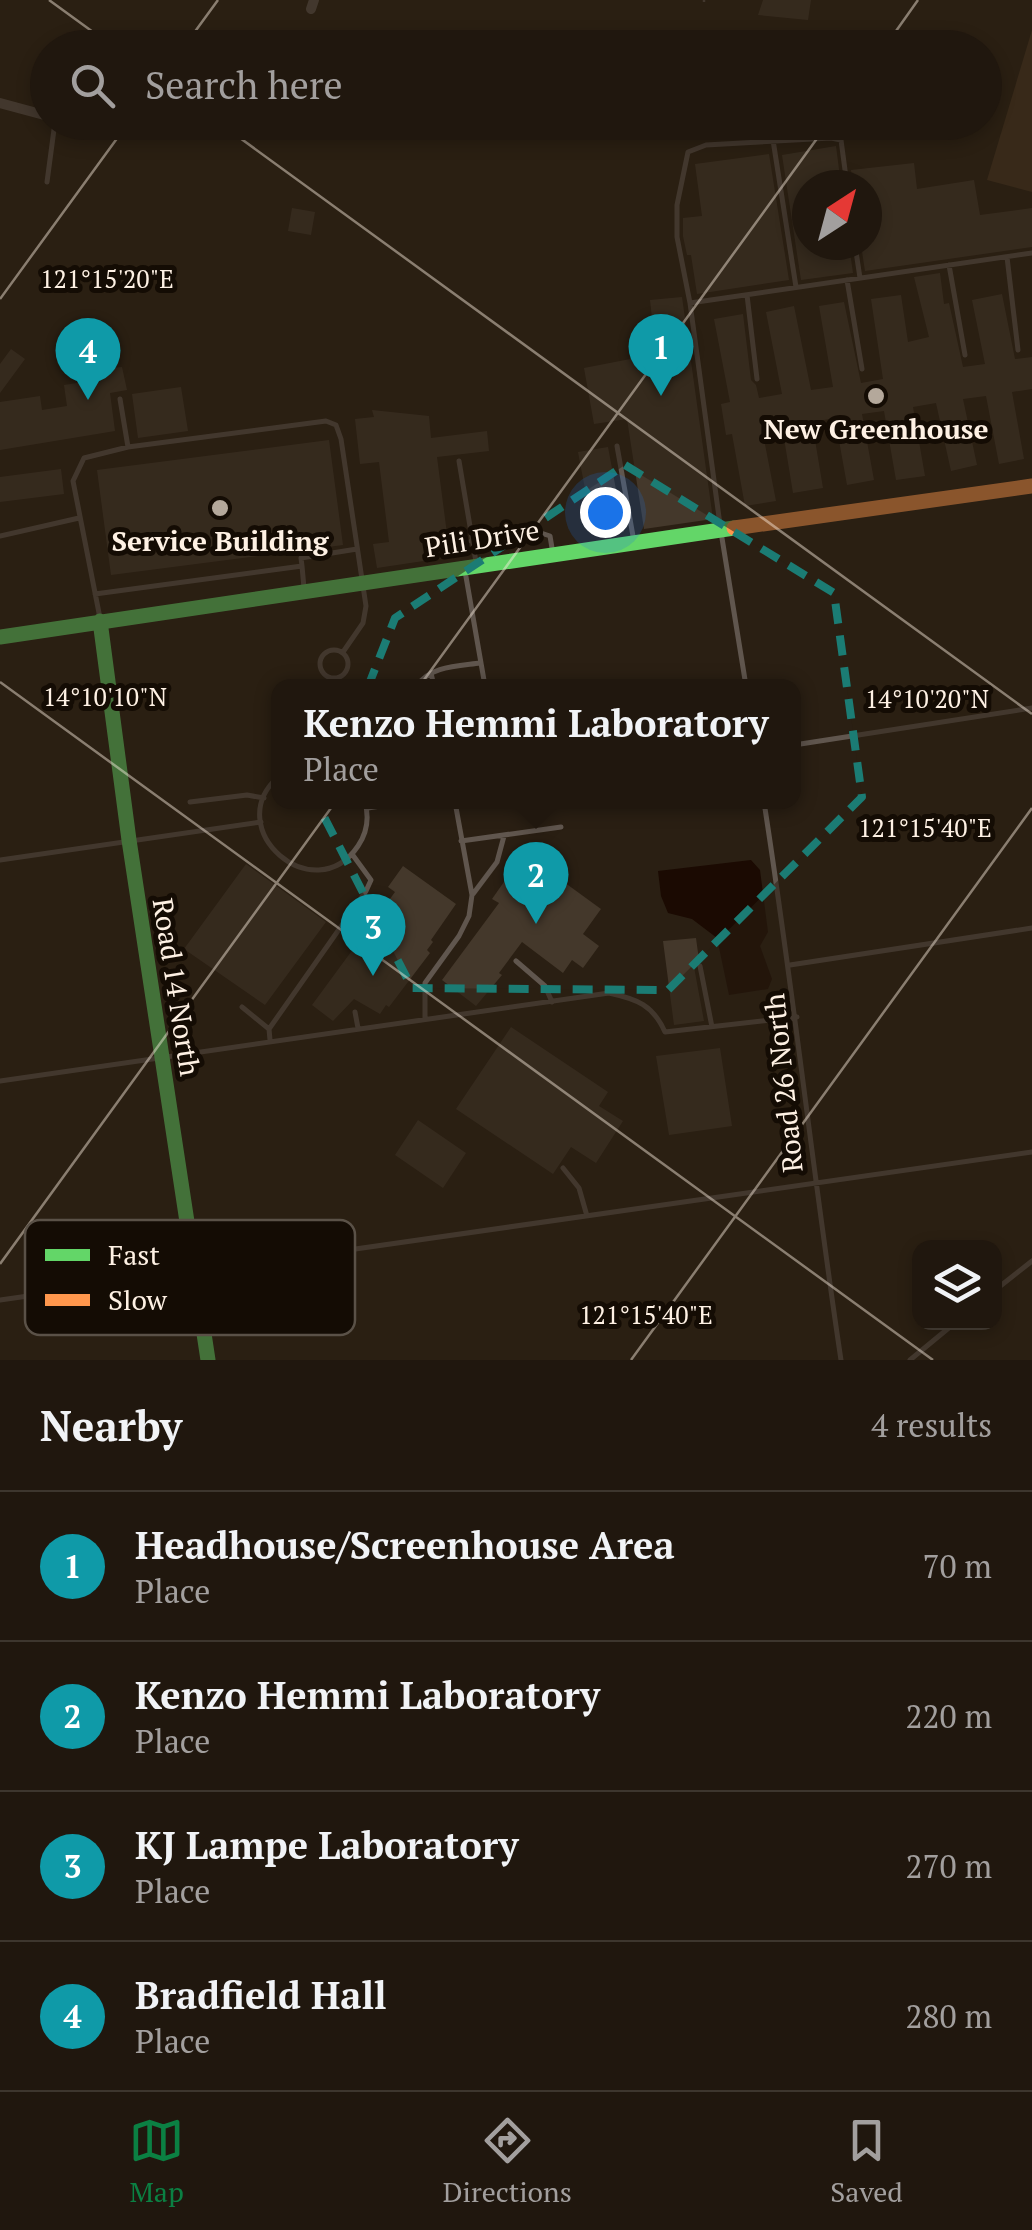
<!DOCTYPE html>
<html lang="en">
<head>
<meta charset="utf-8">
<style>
	body { margin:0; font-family:"PT Serif",serif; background:#2d241c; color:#f1f3f6 }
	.controls { position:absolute; right:30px; bottom:30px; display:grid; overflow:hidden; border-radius:20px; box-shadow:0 5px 15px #0003 }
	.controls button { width:90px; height:90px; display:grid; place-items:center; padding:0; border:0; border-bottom:2px solid #3d362e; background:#20170e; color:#f1f3f6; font:50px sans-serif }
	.compass { position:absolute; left:792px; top:170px; width:90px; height:90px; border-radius:50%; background:#20170e; box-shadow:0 5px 15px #0003; rotate:36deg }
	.you { position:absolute; left:605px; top:512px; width:35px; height:35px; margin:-25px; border:8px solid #fff; border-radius:50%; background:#1a73e8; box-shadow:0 0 0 15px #1a73e833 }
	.badge { display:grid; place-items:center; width:65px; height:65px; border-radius:50%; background:#0b8043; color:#fff; font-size:32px; font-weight:700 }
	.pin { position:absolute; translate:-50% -82px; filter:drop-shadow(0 2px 5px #0008) }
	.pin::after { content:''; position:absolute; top:52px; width:35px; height:30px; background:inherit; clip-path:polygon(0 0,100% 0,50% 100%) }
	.popup { position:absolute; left:271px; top:679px; width:530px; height:130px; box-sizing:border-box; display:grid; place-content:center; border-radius:20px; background:#20170e; filter:drop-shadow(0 2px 8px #0005); font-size:32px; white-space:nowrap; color:#a29f9e }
	.popup b { font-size:38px; color:#f1f3f6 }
	.popup::after { content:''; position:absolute; left:50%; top:100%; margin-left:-20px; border:20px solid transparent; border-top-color:#20170e }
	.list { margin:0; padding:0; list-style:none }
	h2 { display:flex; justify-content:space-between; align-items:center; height:130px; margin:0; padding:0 40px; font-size:42px }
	h2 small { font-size:32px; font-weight:400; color:#a29f9e }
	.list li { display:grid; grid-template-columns:65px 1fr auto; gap:30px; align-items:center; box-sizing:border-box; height:150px; padding:0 40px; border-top:2px solid #3d362e }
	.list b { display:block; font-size:38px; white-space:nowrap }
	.list p { margin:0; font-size:32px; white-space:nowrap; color:#a29f9e }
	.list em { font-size:32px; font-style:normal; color:#a29f9e }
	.icon { flex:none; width:55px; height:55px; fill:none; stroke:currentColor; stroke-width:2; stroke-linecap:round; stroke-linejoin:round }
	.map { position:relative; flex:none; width:1032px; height:1360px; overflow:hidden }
	.search { position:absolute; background:#20170e; box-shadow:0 5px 15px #0003; left:30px; right:30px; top:30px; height:110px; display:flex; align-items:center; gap:25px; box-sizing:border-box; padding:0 35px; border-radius:55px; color:#a29f9e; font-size:38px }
	.sheet { height:730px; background:#20170e }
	nav { display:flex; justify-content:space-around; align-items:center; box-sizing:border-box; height:140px; border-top:2px solid #3d362e; background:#20170e; font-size:28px; color:#a29f9e }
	nav a { display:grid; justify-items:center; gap:5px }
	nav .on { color:#0b8043 }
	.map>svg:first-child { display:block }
	.green { fill:#493622 }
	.water { fill:#1b0a02 }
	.building { fill:#44382b }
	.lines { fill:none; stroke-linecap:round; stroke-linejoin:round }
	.path { stroke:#60564e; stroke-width:2.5; stroke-dasharray:5 8; stroke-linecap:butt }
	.lane { stroke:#60564e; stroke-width:5 }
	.street { stroke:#60564e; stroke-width:10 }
	.fast { stroke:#63d668; stroke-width:15 }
	.slow { stroke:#ff974d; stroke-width:15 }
	.marked { fill:none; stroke:#1b7c74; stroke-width:8; stroke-dasharray:20 12; stroke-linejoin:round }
	.ticks { fill:none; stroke:#fef1e4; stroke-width:2.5; stroke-opacity:0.45 }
	.poi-dot { fill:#b4a89b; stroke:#140c04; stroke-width:4 }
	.labels { text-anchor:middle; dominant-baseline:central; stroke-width:10; stroke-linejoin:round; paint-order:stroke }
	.poi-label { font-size:28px; font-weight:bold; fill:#fef1e4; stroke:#140c04 }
	.street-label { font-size:28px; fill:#fef1e4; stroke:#140c04 }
	.key { fill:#140c04; stroke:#5a5147; stroke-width:2.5 }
	.key-label { font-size:28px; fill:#fef1e4 }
	.ticks-label { font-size:25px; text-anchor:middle; fill:#fef1e4; stroke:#140c04; stroke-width:10; stroke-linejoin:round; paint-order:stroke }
</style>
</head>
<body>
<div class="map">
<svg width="1032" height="1360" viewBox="0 0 1032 1360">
	<rect width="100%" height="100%" fill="#2a1f13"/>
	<path class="green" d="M1032 30V192L987 180Z"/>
	<path class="water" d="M751 860 760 870 768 932 760 946 772 979 768 989 729 995 717 938 692 919 668 913 661 896 658 871Z"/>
	<path class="building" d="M763 0H811L808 20 758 15Z
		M836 146 841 185H807V245H849L853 273 801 280 782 155Z
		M769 154 789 280 697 294 691 255H687L683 236V218L702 216 695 164Z
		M914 163 917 189 974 180 980 215 1032 208V247L865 271 861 245H867V185H853L851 170Z
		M292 208 315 212 311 235 288 231Z
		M940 273 944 304 949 303 963 367 985 364 972 300 1002 294 1015 359 1032 357V389L1012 392 1024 459 999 464 986 396 963 399 977 465 951 471 936 403 913 407 925 476 896 480 884 411 862 414 874 480 847 485 835 418 812 422 823 488 793 493 782 426 762 429 776 501 745 506 732 434 726 435 721 404 730 402 714 319 743 314 751 380 756 385 759 398 782 394 766 312 794 306 811 390 833 387 819 306 844 302 861 383 883 379 871 299 901 295 908 342 929 337 914 277Z
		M682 297 713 519 644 529 627 419 594 424 584 368 656 354 650 300Z
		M11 349 25 359 0 393V364Z
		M122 367 127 390 110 393 115 431 0 450V402L40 396 42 410 67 406 64 385 103 379 102 369Z
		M181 387 188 431 138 438 132 394Z
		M372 410 429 416 431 438 487 431 489 451 437 457 450 557 377 568 373 544 389 542 379 462 360 464 355 419 374 417Z
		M329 440 343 545 111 575 97 470Z
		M608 447 624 532 594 536 578 452Z
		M61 469 64 494 0 502V477Z
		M524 853 601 909 583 934 599 946 583 968 572 960 563 973 522 942 499 973 502 975 476 1006 442 980 499 903 492 899Z
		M246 864 326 922 265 1005 184 949Z
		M403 866 456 904 431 940 433 942 427 950 430 953 389 1007 386 1005 380 1014 354 999 333 1021 312 1005 395 892 388 887Z
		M696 938 699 960 694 967 704 1021 674 1025 663 941Z
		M511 1027 608 1092 599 1106 623 1121 596 1163 571 1147 553 1174 456 1109Z
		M720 1048 732 1126 669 1135 656 1056Z
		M418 1120 466 1153 443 1188 395 1155Z"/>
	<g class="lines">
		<path class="path" d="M704 2V0"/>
		<path class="lane" d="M773 140 796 287
			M47 182 55 122
			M847 185 841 140 831 138 706 145 688 152 677 205V237L690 303 1032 253
			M855 245 860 278
			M1007 257 1018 350
			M949 265 965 355
			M847 280 862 369
			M747 295 757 379
			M690 303 721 532 746 686
			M120 399 128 447
			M617 446 633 536
			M459 461 476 562
			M521 533 535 531 550 536 552 548
			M0 536 79 518
			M471 541 500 536
			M302 566 304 588
			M465 571 485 686
			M95 594 302 566 301 558 357 549
			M100 618 73 481 84 458 128 447 326 421 336 425 341 439 366 606 363 623 343 652
			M320 664a14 14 0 1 1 28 0a14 14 0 1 1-28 0Z
			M431 673 434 686
			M417 686C429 666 459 666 480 663
			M794 745 1032 708
			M278 777C220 829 314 911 358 846 367 833 369 817 365 802
			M190 802 247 795 264 798
			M764 802C793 987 813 1174 841 1360
			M368 808 405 802
			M461 841 561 827
			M0 860 261 822
			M473 894 497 862 504 836
			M516 961 545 986 552 1002
			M790 965 1032 928
			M700 966 712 1027
			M242 1007 269 1029
			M355 1012 358 1028
			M425 1018V983L459 936 469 916 472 895 455 802
			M270 1040 269 1029 366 891 371 880 352 854
			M0 1081 609 993C637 999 653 1005 665 1032L797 1017
			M563 1168 579 1188 587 1216
			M994 1291 1032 1261
			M0 1300 1032 1152
			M910 1360 956 1322"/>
		<path class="street" d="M311 9 314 0
			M0 103 48 116
			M71 122 111 135"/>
		<path class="fast" d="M100 621 129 840 208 1360
			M0 637 734 528"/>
		<path class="slow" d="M734 528 1032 486"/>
	</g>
	<path d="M0 0H1032V1360H0ZM625 465 834 593 862 797 668 990 412 988 320 809 395 618Z" fill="#2a1f13" fill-opacity=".55" fill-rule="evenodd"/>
	<path class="marked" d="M625 465 834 593 862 797 668 990 412 988 320 809 395 618Z"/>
	<path class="ticks" d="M49 0 115 48M183 48 218 0M884 48 918 0M218 122 1032 714M0 299 129 122M0 682 933 1360M0 1264 829 122M631 1360 1032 808"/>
	<g class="poi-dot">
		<circle cx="876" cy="396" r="10"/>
		<circle cx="220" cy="508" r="10"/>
	</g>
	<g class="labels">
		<g class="poi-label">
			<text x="876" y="428">New Greenhouse</text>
			<text x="220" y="540">Service Building</text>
		</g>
		<g class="street-label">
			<text transform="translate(482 538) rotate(-9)">Pili Drive</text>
			<text transform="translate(177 987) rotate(81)">Road 14 North</text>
			<text transform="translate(783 1083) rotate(-96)">Road 26 North</text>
		</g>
	</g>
	<rect x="25" y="1220" width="330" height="115" rx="15" class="key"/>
	<rect x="45" y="1249" width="45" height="12" fill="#63d668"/>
	<rect x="45" y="1294" width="45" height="12" fill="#ff974d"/>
	<g class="key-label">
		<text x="108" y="1265">Fast</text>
		<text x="108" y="1310">Slow</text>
	</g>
	<g class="ticks-label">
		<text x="107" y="288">121°15'20"E</text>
		<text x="105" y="706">14°10'10"N</text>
		<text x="927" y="708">14°10'20"N</text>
		<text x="925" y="837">121°15'40"E</text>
		<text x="646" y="1324">121°15'40"E</text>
	</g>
</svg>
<div class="controls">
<button><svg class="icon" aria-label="layers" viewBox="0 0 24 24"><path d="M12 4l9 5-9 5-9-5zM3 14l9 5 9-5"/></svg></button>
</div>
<svg class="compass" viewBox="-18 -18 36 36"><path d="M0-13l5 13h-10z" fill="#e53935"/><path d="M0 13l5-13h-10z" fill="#a29f9e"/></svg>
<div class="you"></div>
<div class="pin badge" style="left:661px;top:396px;background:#0f9aa8">1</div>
<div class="pin badge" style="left:536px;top:924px;background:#0f9aa8">2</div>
<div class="popup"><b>Kenzo Hemmi Laboratory</b>Place</div>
<div class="pin badge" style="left:373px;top:976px;background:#0f9aa8">3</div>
<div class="pin badge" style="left:88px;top:400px;background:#0f9aa8">4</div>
<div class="search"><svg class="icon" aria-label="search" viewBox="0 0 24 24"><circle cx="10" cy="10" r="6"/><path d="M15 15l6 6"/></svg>Search here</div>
</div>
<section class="sheet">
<h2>Nearby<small>4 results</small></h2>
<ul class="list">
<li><span class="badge" style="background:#0f9aa8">1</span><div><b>Headhouse/Screenhouse Area</b><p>Place</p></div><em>70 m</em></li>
<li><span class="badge" style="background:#0f9aa8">2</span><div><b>Kenzo Hemmi Laboratory</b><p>Place</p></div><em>220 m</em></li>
<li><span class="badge" style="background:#0f9aa8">3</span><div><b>KJ Lampe Laboratory</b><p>Place</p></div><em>270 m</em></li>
<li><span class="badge" style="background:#0f9aa8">4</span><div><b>Bradfield Hall</b><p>Place</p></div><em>280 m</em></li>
</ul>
</section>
<nav>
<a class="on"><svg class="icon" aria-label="map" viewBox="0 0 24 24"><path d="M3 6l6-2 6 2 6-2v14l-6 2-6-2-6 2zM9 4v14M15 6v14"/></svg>Map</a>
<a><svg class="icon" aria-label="directions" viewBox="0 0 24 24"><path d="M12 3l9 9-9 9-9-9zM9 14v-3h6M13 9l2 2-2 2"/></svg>Directions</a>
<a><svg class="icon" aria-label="saved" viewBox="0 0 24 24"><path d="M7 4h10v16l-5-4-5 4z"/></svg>Saved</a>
</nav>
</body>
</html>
